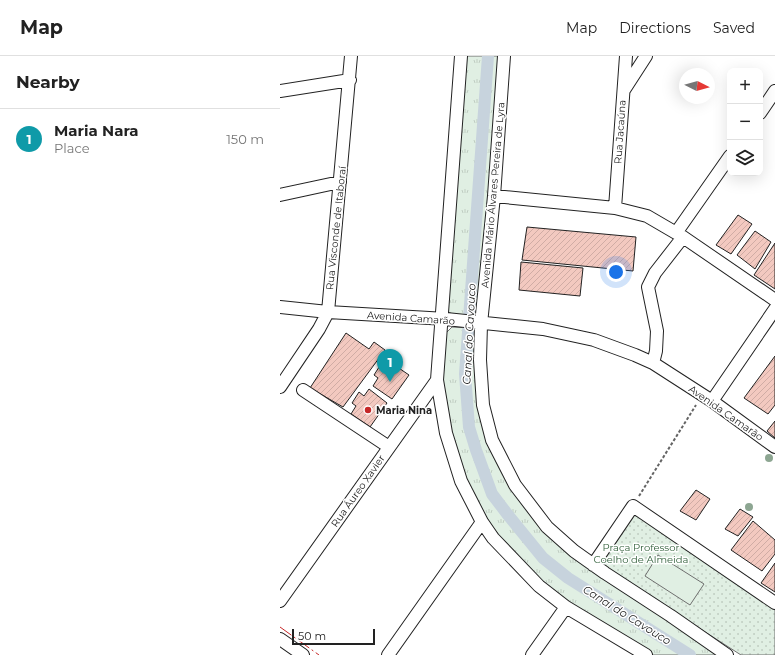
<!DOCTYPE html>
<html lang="en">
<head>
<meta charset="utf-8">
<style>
	body { margin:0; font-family:Montserrat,sans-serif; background:#f6f6f6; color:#222 }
	.controls { position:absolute; right:12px; top:12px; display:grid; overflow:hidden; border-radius:8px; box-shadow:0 4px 16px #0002 }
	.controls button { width:36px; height:36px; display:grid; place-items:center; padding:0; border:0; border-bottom:1px solid #e0e0e0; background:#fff; color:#222; font:20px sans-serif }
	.compass { position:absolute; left:399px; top:12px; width:36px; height:36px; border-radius:50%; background:#fff; box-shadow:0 4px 16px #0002; rotate:96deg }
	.scale { position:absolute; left:12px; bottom:10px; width:83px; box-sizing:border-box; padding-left:4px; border:2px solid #222; border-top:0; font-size:11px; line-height:14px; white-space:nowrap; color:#222; -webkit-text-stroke:3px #fff; paint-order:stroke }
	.you { position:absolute; left:336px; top:216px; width:14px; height:14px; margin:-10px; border:3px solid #fff; border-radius:50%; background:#1a73e8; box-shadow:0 0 0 6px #1a73e833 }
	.badge { display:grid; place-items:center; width:26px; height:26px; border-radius:50%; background:#c62828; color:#fff; font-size:13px; font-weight:700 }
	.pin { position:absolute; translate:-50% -33px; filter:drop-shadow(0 1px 2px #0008) }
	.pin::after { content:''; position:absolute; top:21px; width:14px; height:12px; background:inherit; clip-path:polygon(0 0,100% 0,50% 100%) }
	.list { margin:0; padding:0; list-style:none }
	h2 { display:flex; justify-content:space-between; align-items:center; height:52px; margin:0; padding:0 16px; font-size:17px }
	h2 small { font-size:13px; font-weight:400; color:#767676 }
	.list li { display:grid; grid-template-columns:26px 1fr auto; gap:12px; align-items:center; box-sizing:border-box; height:60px; padding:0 16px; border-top:1px solid #e0e0e0 }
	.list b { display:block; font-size:15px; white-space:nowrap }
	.list p { margin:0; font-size:13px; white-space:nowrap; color:#767676 }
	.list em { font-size:13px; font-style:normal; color:#767676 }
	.icon { flex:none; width:22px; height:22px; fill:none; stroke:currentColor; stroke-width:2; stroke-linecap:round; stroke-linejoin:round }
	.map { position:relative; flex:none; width:495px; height:599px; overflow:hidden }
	header { display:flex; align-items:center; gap:24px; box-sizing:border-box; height:56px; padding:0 20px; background:#fff; border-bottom:1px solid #e0e0e0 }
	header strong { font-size:19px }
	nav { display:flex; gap:22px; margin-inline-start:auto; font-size:14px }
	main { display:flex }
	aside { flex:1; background:#fff }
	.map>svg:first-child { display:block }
	.grass { fill:url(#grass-tufts); stroke:#6f6f6f }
	.park { fill:url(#park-dots); stroke:#6f6f6f }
	.pitch { fill:#e0efe3; stroke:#6f6f6f }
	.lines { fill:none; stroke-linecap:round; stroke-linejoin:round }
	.canal { stroke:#c7d3dd; stroke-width:12 }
	.building { fill:url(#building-hatch); stroke:#222 }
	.minor-casing { stroke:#222; stroke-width:14 }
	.path { stroke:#646464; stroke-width:2; stroke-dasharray:3 2; stroke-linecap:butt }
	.minor { stroke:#fff; stroke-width:12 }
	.power { stroke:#c62828; stroke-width:1; stroke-dasharray:14 3 2 3; stroke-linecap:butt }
	.tree { fill:#8da692 }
	.poi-dot { fill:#c62828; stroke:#fff; stroke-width:1.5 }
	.labels { text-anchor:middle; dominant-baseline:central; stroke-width:3; stroke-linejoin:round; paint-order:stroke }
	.street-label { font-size:10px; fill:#222; stroke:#fff }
	.poi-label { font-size:10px; font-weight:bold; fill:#222; stroke:#fff; text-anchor:start }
	.park-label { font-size:10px; fill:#2f5e38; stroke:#fff }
	.water-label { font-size:11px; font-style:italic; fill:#222; stroke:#fff }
</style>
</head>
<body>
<header>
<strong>Map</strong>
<nav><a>Map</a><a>Directions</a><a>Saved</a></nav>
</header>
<main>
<aside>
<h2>Nearby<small></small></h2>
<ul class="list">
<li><span class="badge" style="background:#0f9aa8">1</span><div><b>Maria Nara</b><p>Place</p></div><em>150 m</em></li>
</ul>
</aside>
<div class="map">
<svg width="495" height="599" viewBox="0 0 495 599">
	<defs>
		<pattern id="grass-tufts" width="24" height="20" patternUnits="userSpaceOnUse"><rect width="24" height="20" fill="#e0efe3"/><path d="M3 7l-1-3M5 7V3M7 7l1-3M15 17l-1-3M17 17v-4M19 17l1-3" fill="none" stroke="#c0cdc2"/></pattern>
		<pattern id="park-dots" width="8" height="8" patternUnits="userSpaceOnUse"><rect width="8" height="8" fill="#e0efe3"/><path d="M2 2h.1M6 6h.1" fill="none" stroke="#c0cdc2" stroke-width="1.8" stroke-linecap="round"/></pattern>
		<pattern id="building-hatch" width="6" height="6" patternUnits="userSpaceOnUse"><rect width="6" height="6" fill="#f3c9c0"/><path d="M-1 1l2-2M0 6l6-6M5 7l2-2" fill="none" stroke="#d0aca5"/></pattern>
	</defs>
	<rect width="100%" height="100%" fill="#fff"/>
	<path class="grass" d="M184 0H223L197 258C189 263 172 260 166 254Z
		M172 271 191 272 196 275 207 371 267 474 442 599H371L279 541 231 495 212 470 194 442 178 406 160 318 163 280Z"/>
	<path class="park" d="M353 459 362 462 495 554V599H461L319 508Z"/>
	<path class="pitch" d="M378 499 424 528 410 549 365 520Z"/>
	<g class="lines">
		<path class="canal" d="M208 0 185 318 189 371 196 394 212 438 228 459 263 502 288 522 410 599"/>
	</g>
	<path class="building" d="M458 159 472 168 451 198 436 189Z
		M247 171 356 181 353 215 242 204Z
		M475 175 491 186 475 213 457 199Z
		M495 187V233L474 219Z
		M241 206 303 212 300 240 239 234Z
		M66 277 89 293 94 286 105 294 63 351 30 332Z
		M495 300V349L488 358 464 342Z
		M110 306 129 319 112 343 93 330 98 322 94 319 101 308 106 312Z
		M89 333 107 347 90 371 71 358 76 350 72 347 79 336 84 340Z
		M495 365V382L487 375Z
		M416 434 430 443 416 464 400 455Z
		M460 453 473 461 458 480 445 473Z
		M473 465 495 484V498L482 515 451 494Z
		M495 507V536L481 527Z"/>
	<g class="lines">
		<g class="minor-casing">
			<path id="minor" d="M181 0 157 324 166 377 181 425 202 466 213 482 259 530 286 551 366 599
				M224 0 214 140 201 268 200 304 203 349 212 384 235 429 267 471 294 495 325 517 391 560 447 599
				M344 34 366 0
				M0 35 70 24
				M480 57 495 35
				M0 139 60 126
				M214 140 335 152 367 160 403 181 495 244
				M335 152 346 0
				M396 177 450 100
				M0 251 48 256 166 263 263 273 314 284 355 299 373 307 432 345 495 391
				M373 307 376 295 377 275 368 231 375 217 403 181
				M0 331 39 273 48 256 71 0
				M23 334 109 391
				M432 345 495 253
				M313 509 353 450 495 547
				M0 545 157 324
				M0 583 23 599
				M108 599 202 466
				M252 599 286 551"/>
		</g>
		<path class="path" d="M359 440 416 349"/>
		<use href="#minor" class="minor"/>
		<path class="power" d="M0 571 39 599"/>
	</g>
	<g class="tree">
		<circle cx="489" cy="402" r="4"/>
		<circle cx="469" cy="451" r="4"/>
	</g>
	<circle class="poi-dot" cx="88" cy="354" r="4"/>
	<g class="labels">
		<g class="street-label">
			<text transform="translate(340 76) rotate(-86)">Rua Jacaúna</text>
			<text transform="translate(213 139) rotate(-85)">Avenida Mário Álvares Pereira de Lyra</text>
			<text transform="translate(56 172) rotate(-84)">Rua Visconde de Itaboraí</text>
			<text transform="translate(131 262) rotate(4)">Avenida Camarão</text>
			<text transform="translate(446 357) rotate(35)">Avenida Camarão</text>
			<text transform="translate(78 435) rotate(-55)">Rua Áureo Xavier</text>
		</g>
		<g class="poi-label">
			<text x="96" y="354">Maria Nina</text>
		</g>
		<g class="park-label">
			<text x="361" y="491">Praça Professor<tspan x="361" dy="12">Coelho de Almeida</tspan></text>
		</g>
		<g class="water-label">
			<text transform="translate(189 278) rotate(-87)">Canal do Cavouco</text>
			<text transform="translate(347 559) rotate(32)">Canal do Cavouco</text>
		</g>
	</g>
</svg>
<div class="controls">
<button>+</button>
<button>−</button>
<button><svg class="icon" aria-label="layers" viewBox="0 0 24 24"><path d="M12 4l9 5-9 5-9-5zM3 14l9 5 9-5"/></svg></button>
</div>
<svg class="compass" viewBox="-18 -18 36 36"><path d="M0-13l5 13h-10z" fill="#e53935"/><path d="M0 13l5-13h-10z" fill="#767676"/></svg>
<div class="scale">50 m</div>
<div class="you"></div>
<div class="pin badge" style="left:110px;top:326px;background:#0f9aa8">1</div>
</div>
</main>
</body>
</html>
